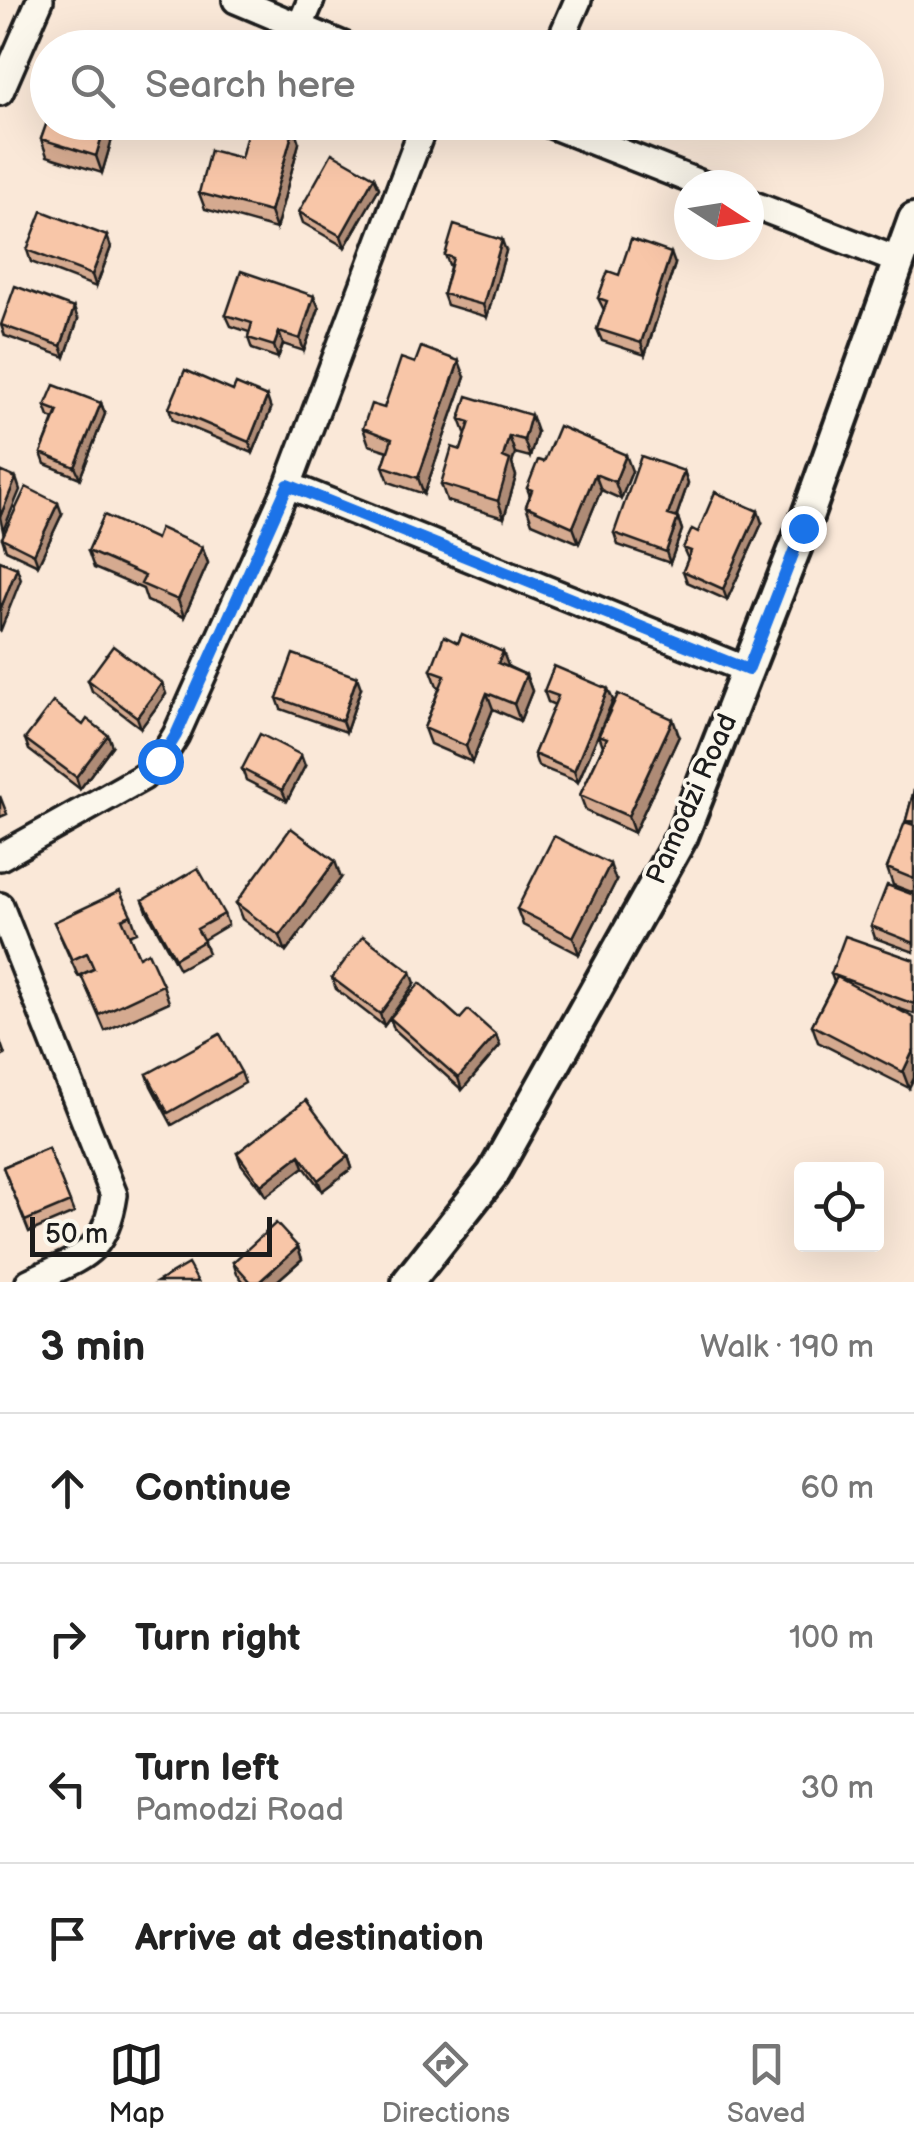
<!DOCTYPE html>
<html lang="en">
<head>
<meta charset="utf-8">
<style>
	body { margin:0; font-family:"Balsamiq Sans",sans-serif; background:#f2f2f2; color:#222 }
	.controls { position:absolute; right:30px; bottom:30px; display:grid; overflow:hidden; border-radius:10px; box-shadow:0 10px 40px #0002 }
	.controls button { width:90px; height:90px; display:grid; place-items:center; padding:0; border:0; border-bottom:2px solid #e0e0e0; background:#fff; color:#222; font:50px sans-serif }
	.compass { position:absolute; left:674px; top:170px; width:90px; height:90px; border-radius:50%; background:#fff; box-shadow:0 10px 40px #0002; rotate:102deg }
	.scale { position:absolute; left:30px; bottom:25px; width:242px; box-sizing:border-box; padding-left:10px; border:5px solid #1c1c1c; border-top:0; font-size:28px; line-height:35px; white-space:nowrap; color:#1c1c1c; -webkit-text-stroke:8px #fbf7ec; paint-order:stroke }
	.stop { position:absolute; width:30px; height:30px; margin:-22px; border:8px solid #1a73e8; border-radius:50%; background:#fff }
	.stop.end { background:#1a73e8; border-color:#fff; box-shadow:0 2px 10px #0008 }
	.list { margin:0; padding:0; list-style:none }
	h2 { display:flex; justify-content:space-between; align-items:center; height:130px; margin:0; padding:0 40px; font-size:42px }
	h2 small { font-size:32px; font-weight:400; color:#767676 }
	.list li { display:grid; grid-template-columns:65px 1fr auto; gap:30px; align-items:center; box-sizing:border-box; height:150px; padding:0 40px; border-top:2px solid #e0e0e0 }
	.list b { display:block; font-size:38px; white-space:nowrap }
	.list p { margin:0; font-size:32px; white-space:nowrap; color:#767676 }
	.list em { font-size:32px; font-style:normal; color:#767676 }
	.icon { flex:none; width:55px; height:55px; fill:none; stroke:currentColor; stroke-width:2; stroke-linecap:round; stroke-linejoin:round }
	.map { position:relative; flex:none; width:914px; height:1282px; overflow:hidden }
	.search { position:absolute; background:#fff; box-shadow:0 10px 40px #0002; left:30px; right:30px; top:30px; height:110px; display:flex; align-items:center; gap:25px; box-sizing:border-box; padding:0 35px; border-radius:55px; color:#767676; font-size:38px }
	.sheet { height:730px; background:#fff }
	nav { display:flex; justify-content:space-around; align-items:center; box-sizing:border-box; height:140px; border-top:2px solid #e0e0e0; background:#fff; font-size:28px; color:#767676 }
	nav a { display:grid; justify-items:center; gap:5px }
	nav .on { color:#1c1c1c }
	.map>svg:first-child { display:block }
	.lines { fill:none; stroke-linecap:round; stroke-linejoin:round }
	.minor-casing { stroke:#1c1c1c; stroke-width:32 }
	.tertiary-casing { stroke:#1c1c1c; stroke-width:38 }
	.minor { stroke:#fbf7ec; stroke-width:25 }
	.tertiary { stroke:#fbf7ec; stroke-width:30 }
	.wall { fill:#d5aa90; stroke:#1c1c1c; stroke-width:2.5 }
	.shaded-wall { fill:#ae8b76; stroke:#1c1c1c; stroke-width:2.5 }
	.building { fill:#f8c6a8; stroke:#1c1c1c; stroke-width:2.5 }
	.route { stroke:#1a73e8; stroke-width:12 }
	.labels { text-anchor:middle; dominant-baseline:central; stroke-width:8; stroke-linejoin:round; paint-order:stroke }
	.street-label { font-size:28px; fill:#1c1c1c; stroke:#fbf7ec }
</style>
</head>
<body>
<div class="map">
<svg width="914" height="1282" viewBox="0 0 914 1282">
	<rect width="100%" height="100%" fill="#fae8d8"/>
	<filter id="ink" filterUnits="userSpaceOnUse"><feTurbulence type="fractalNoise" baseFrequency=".01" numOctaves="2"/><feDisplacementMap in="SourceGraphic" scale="20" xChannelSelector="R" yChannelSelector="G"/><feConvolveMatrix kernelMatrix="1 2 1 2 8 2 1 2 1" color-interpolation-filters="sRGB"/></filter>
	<g filter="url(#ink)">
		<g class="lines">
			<g class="minor-casing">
				<path id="minor" d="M236 0 350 48
					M300 26 311 0
					M557 48 578 0
					M0 92 40 0
					M544 122 704 185
					M749 203 899 261
					M288 485 747 670
					M0 857 143 777 160 761 176 735 288 485 425 122
					M0 906 114 1195C105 1256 80 1257 29 1282"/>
			</g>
			<g class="tertiary-casing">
				<path id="tertiary" d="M408 1282 493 1174 682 836 803 528 914 219"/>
			</g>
			<use href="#minor" class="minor"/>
			<use href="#tertiary" class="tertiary"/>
		</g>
		<path class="wall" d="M48 122H117L102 173 47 156 41 139Z
			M299 143 276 229 205 209 199 193 241 158Z
			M374 177 379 188 345 247 303 223 299 212Z
			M111 247 96 287 31 262 27 250Z
			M506 251 487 317 447 305 443 294 450 267 445 255Z
			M675 264 645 355 602 341 597 329 604 310 598 298 619 275Z
			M319 308 304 351 283 344 278 358 252 349 248 338 249 332 231 326 226 315Z
			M78 319 65 357 5 336 1 325Z
			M415 363 465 377 424 494 389 482 383 466 388 451 369 445 363 428 384 408Z
			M101 403 105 414 80 478 45 464 41 453 54 419 49 417 45 406Z
			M169 408 271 409 253 453 173 420Z
			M460 419 537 432 530 457 515 453 512 464 516 476 504 518 447 501 441 484 461 450 466 435Z
			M544 462 632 471 621 499 601 490 579 543 532 523 526 506 530 496 527 488Z
			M684 471 688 483 676 518H678L682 530 670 563 618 545 614 533Z
			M62 514 38 565 6 550 2 538Z
			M762 523 727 600 687 582 683 571 688 559 683 548 698 532Z
			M156 539 202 547 208 563 184 617 147 601 143 589 94 568 88 551Z
			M509 667 526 675 532 691 520 721 493 709 472 762 430 744 424 728 440 687 437 686 431 670Z
			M88 680 162 683 166 694 141 728 92 691Z
			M361 688 346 732 281 709 277 698Z
			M544 691 613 700 578 782 538 766 534 754 555 705 548 702Z
			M599 735 679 736 634 833 586 811 580 795 603 746Z
			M25 739 112 746 80 789 29 750Z
			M305 766 287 801 246 780 242 769Z
			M914 790V893L893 885 887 868 907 823 906 820Z
			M0 796 7 814 0 817Z
			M341 878 286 952 242 919 236 903Z
			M616 881 579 954 523 925 517 909Z
			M914 895V952L875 938 871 926Z
			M143 900 224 914 228 925 203 940 208 953 179 969 147 911Z
			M131 915 137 932 129 935 139 957 163 985 169 1002 105 1031 81 975 93 969 78 976 54 922Z
			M914 960V1014L891 1006 909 1088 818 1042 812 1025 834 982 831 974Z
			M332 978 415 983 391 1016 460 1019 496 1035 500 1046 462 1090 394 1029 390 1018 384 1026 336 989Z
			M0 1041 5 1055 0 1057Z
			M241 1072 245 1083 172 1125 151 1086 147 1074Z
			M48 1148 74 1213 29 1232 3 1167Z
			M237 1153 348 1156 352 1168 322 1191 304 1167 266 1196 241 1164Z
			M298 1247 302 1259 276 1282H244L237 1274 233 1262Z"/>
		<path class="shaded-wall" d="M106 122H117L102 173 96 156Z
			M294 127 299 143 276 229 270 212Z
			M374 177 379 188 345 247 341 236Z
			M107 236 111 247 96 287 92 275Z
			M502 240 506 251 487 317 483 305Z
			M671 253 675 264 645 355 641 343Z
			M314 296 319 308 304 351 300 339Z
			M74 308 78 319 65 357 61 346Z
			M279 332 283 344 278 358 274 346Z
			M459 361 465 377 424 494 418 478Z
			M267 397 271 409 253 453 249 442Z
			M101 403 105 414 80 478 75 467Z
			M531 415 537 432 530 457 524 440Z
			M509 436 515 453 512 464 516 476 504 518 498 501 503 457Z
			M626 455 632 471 621 499 615 482Z
			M684 471 688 483 673 526 668 515Z
			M595 474 601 490 579 543 573 527Z
			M16 478 20 490 3 531 0 517Z
			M58 503 62 514 38 565 34 554Z
			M758 511 762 523 727 600 723 589Z
			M678 518 682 530 670 563 666 552Z
			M202 547 208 563 184 617 178 600Z
			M17 568 21 579 0 632V610Z
			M503 652 509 668 498 663Z
			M526 675 532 691 520 721 514 704Z
			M357 677 361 688 346 732 342 721Z
			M162 683 166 694 141 728 137 717Z
			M608 689 613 700 578 782 574 771Z
			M487 693 493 709 472 762 466 746Z
			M673 719 679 736 634 833 628 816Z
			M108 735 112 746 80 789 76 777Z
			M301 755 305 766 287 801 282 790Z
			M335 861 341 878 286 952 280 936Z
			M610 864 616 881 579 954 573 937Z
			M411 972 415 983 384 1026 380 1014Z
			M496 1035 500 1046 462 1090 458 1078Z
			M914 1049V1078L909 1088 903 1072Z
			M300 1155 304 1167 266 1196 261 1185Z
			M348 1156 352 1168 322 1191 318 1180Z
			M298 1247 302 1259 276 1282H259Z"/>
		<path class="building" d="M48 119V122H106L96 156 41 139Z
			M250 122H277L294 127 270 212 199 193 210 150 241 158Z
			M332 153 374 177 341 236 299 212Z
			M42 211 107 236 92 275 27 250Z
			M454 225 502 240 483 305 443 294 453 258 445 255Z
			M631 239 671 253 641 343 597 329 607 301 598 298 608 271 619 275Z
			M241 271 314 296 300 339 279 332 274 346 248 338 252 323 226 315Z
			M15 286 74 308 61 346 1 325Z
			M421 347 459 361 418 478 383 466 392 439 363 428 371 404 384 408 401 358 415 363Z
			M185 370 233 391 236 384 267 397 249 442 169 408Z
			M54 385 101 403 75 467 41 453 58 411 45 406Z
			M467 396 531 415 524 440 509 436 503 457 510 460 498 501 441 484 452 447 461 450 470 422 460 419Z
			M559 426 626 455 615 482 595 474 573 527 526 506 532 490 527 488 538 460 544 462Z
			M641 456 684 471 668 515 678 518 666 552 614 533Z
			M0 471 16 478 0 517Z
			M26 487 58 503 34 554 2 538Z
			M715 492 758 511 723 589 683 571 691 551 683 548 692 529 698 532Z
			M104 515 156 539 160 528 202 547 178 600 141 584 145 576 88 551Z
			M0 561 17 568 0 610Z
			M462 634 503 652 498 663 526 675 514 704 487 693 466 746 424 728 445 675 431 670 444 636 458 643Z
			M113 646 162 683 137 717 88 680Z
			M293 654 357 677 342 721 277 698Z
			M554 666 608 689 574 771 534 754 558 696 544 691Z
			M618 694 673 719 628 816 580 795 607 738 599 735Z
			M53 702 83 725 87 719 108 735 76 777 25 739Z
			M260 734 301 755 282 790 242 769Z
			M914 790V822L906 820Z
			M905 822 914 825V879L887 868Z
			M291 828 335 861 280 936 236 903Z
			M554 836 610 864 573 937 517 909Z
			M198 868 224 914 197 929 204 941 175 958 143 900Z
			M887 885 914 895V943L871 926Z
			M120 891 131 915 122 919 139 957 148 952 163 985 99 1015 81 975 94 969 87 953 72 960 54 922Z
			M363 936 411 972 380 1014 332 978Z
			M845 936 914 960V1004L831 974Z
			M837 977 914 1018V1049L903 1072 812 1025Z
			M420 983 460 1019 468 1010 496 1035 458 1078 390 1018Z
			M220 1034 241 1072 168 1113 147 1074Z
			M306 1100 348 1156 318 1180 300 1155 261 1185 237 1153Z
			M48 1148 70 1202 25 1221 3 1167Z
			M276 1223 298 1247 259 1282H251L233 1262Z
			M188 1264 198 1282H157Z"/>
	</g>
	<g class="lines" filter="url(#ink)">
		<path class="route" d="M160 761 176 735 288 485 748 670 803 528"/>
	</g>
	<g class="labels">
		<g class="street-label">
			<text transform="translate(692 799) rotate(-66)">Pamodzi Road</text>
		</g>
	</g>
</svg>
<div class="controls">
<button><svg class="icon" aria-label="locate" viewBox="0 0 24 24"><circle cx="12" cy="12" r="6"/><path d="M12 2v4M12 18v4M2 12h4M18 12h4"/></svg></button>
</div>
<svg class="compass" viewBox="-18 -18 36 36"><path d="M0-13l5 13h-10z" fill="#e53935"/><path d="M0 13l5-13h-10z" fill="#767676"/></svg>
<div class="scale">50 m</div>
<div class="stop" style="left:160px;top:761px"></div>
<div class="stop end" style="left:803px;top:528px"></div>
<div class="search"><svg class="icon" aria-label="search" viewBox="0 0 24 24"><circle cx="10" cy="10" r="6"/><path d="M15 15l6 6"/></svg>Search here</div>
</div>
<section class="sheet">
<h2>3 min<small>Walk · 190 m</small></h2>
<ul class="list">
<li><svg class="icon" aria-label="ahead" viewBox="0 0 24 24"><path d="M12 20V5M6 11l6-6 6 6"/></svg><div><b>Continue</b></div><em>60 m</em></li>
<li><svg class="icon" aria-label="right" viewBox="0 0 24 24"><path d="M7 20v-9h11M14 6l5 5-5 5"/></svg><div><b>Turn right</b></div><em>100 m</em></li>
<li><svg class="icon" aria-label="left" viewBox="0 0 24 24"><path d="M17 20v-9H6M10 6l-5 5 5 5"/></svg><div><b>Turn left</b><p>Pamodzi Road</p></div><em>30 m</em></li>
<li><svg class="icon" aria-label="arrive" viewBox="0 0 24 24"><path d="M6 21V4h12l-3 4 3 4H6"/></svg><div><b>Arrive at destination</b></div></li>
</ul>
</section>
<nav>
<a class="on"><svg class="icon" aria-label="map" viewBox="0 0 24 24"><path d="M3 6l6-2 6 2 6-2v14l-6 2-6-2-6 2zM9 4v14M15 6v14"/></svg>Map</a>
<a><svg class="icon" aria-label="directions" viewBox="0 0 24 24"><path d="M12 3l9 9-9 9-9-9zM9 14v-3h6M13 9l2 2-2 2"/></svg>Directions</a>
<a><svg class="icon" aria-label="saved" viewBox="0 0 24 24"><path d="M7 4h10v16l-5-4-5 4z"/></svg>Saved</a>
</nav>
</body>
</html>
